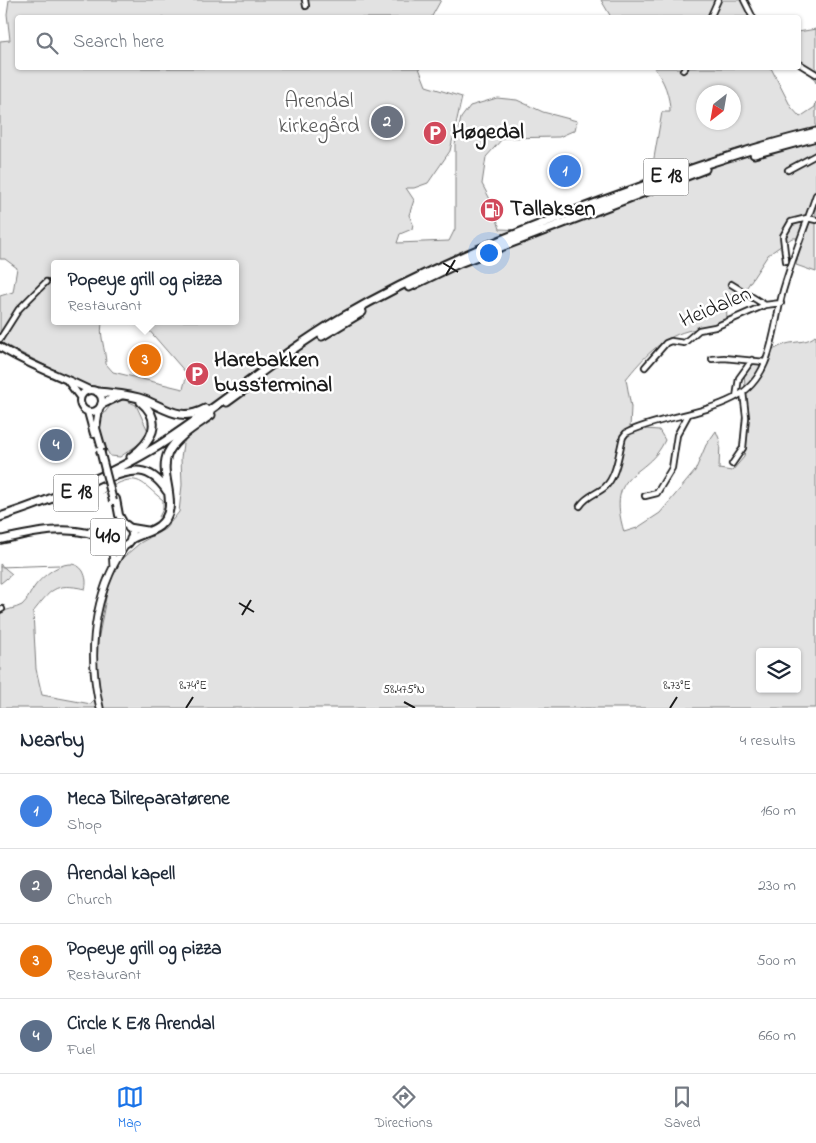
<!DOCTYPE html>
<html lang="en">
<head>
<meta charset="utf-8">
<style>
	body { margin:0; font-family:"Indie Flower",sans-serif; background:#f2f2f3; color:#1f2937 }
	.controls { position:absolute; right:15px; bottom:15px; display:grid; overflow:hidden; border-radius:5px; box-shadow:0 1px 4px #0004 }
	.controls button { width:45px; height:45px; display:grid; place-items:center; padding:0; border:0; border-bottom:1px solid #e0e1e3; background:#fff; color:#1f2937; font:25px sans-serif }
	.compass { position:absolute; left:696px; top:85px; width:45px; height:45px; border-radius:50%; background:#fff; box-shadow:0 1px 4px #0004; rotate:211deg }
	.you { position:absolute; left:488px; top:252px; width:18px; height:18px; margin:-12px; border:4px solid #fff; border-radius:50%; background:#1a73e8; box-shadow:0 0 0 8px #1a73e833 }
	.badge { display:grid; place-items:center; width:32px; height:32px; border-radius:50%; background:#1a73e8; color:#fff; font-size:16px; font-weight:700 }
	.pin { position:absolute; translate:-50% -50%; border:2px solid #fff; box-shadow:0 1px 5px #0006 }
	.popup { position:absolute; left:51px; top:260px; width:188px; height:65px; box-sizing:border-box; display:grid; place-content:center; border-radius:5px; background:#fff; filter:drop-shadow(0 1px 4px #0005); font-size:16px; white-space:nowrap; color:#747a83 }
	.popup b { font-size:19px; color:#1f2937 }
	.popup::after { content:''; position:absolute; left:50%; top:100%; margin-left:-10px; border:10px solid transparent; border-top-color:#fff }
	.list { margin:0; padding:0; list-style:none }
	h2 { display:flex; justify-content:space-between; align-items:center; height:65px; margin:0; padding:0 20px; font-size:21px }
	h2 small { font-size:16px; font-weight:400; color:#747a83 }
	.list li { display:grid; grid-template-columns:32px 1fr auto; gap:15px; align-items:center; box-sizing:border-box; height:75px; padding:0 20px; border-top:1px solid #e0e1e3 }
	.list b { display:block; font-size:19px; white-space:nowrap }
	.list p { margin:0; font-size:16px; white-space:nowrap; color:#747a83 }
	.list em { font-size:16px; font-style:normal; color:#747a83 }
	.icon { flex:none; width:28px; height:28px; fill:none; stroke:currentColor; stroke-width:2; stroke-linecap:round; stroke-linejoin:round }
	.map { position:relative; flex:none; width:816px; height:708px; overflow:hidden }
	.search { position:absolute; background:#fff; box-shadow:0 1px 4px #0004; left:15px; right:15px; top:15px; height:55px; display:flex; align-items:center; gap:12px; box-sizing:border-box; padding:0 18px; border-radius:5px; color:#747a83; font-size:19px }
	.sheet { height:365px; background:#fff }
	nav { display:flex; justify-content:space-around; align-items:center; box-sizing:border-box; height:70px; border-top:1px solid #e0e1e3; background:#fff; font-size:14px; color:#747a83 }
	nav a { display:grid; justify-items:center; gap:2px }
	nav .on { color:#1a73e8 }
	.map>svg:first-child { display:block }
	.green { fill:#e2e2e2; stroke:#7f7f7f; fill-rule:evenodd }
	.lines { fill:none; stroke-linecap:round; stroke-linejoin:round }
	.stream { stroke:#7a7a7a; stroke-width:1 }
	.minor-casing { stroke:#1c1c1c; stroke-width:8 }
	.secondary-casing { stroke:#1c1c1c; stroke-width:9 }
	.primary-casing { stroke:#1c1c1c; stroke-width:10 }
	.trunk-casing { stroke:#1c1c1c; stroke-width:11 }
	.minor { stroke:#fff; stroke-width:4.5 }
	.secondary { stroke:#fff; stroke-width:5.5 }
	.primary { stroke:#fff; stroke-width:6 }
	.trunk { stroke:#fff; stroke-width:7 }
	.primary-bridge-casing { stroke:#1c1c1c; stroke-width:10; stroke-linecap:butt }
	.primary-bridge { stroke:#fff; stroke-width:6 }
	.ticks { fill:none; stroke:#1c1c1c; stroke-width:2 }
	.labels { text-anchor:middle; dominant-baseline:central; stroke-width:5; stroke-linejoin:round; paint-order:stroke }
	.shield { fill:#fff; stroke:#606060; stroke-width:1 }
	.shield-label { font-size:21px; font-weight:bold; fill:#1c1c1c }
	.park-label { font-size:22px; fill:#575757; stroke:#fff }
	.poi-label { font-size:22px; font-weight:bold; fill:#1c1c1c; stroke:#fff; text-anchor:start }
	.street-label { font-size:22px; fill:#1c1c1c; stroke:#fff }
	.ticks-label { font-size:12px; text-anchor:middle; fill:#1c1c1c; stroke:#fff; stroke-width:5; stroke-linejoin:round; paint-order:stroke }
</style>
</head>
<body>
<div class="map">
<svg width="816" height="708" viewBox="0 0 816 708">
	<rect width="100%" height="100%" fill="#fff"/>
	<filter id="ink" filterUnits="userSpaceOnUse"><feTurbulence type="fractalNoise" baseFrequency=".02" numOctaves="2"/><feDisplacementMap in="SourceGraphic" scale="10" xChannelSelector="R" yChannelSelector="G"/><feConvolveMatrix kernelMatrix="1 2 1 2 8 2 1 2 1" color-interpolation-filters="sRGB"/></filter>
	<g filter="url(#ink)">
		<path class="green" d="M9 0H441L431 18H18V68H419L426 86 462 97 450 151 428 183 414 188H406L414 200 409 215 413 224 412 229 400 234 397 243 449 241 455 229V144L461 118 470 106 497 98 517 100 543 112 577 121 575 130 559 137 503 138 486 157 482 184 492 203 500 229 524 230 628 189 651 175 662 112H670C670 96 664 80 654 68H771L791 107 800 117 815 107 816 102V272L796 265 801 241 800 238H792L768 255 747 287 726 297 727 321C708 333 705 326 687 331 661 338 642 359 626 379L631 407 630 428 659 430 665 440C647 480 605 468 624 532L637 528 660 513 695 471 706 445 716 431 720 441 719 469 732 471 744 457 748 429 744 373C757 362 770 349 786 344 796 341 809 343 816 335V708H0V613C6 609 15 609 22 605 28 600 30 592 35 586 44 574 71 553 83 571 86 577 87 583 85 589 54 582 51 590 33 612L36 669 42 695 91 704 96 696 98 641 108 587 119 561 140 543 165 529 179 512 182 485 181 458 183 444 196 420 172 412 131 391H108L85 386 0 342V296L13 292 17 268 5 259H0V41L10 40 7 14ZM704 92H734V122H704ZM55 264H235V321H141L187 374 183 389 113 372 106 364C106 351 98 332 103 321H55ZM760 652H797V689H760Z
			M601 0H744L753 17H611Z
			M816 29V83L812 75 799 64 798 32Z
			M125 400 136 405 148 431 143 441 120 457 110 456 103 443 99 420 113 402Z
			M0 564 12 574 1 583H0Z"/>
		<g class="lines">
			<path class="stream" d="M111 487C139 471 142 484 163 500V509L159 517
				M103 493 108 489
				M0 567 59 565"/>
			<g class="minor-casing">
				<path id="minor" d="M305 0 306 6
					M744 0 753 18
					M710 18 718 0
					M798 63 816 74
					M683 70 685 68
					M788 170 816 155
					M786 261 783 236 791 222 807 218 816 220
					M731 284 765 305
					M0 339 19 309 46 282
					M712 359 724 358 765 362
					M645 367 666 343 671 341 684 343 699 330 715 327 765 305 781 303
					M736 397 739 378 752 360
					M732 464 743 448 746 417 743 392
					M645 496 657 493 672 468 677 435 688 415
					M580 506C587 495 597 494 605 487 617 476 619 451 623 437L626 433C658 417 699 416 734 398 776 376 772 323 785 284 794 254 806 225 816 195
					M0 610 2 609"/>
			</g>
			<g class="secondary-casing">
				<path id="secondary" d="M112 545 113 565
					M100 708C87 653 93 595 125 546"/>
			</g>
			<g class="primary-casing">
				<path id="primary" d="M0 347C28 365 59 375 89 390
					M67 380 80 397
					M80 401a11 11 0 1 1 22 0a11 11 0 1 1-22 0Z
					M99 409 96 428 102 449
					M88 412 94 434
					M116 499 119 515 124 524
					M108 535a12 12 0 1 1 24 0a12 12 0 1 1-24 0Z
					M91 531 109 529
					M0 540C34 532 77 522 109 542"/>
			</g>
			<g class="trunk-casing">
				<path id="trunk" d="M754 154 816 137
					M409 287 459 263 705 169
					M322 336 362 312
					M98 392C114 394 130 394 145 400 167 409 181 422 205 409
					M227 402 249 386
					M102 404 121 395
					M131 457C151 443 164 421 141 402
					M105 479C133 469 149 464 167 491
					M0 517C55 499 108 476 158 446 221 406 277 356 341 318 423 270 510 235 599 202 670 176 742 150 816 132
					M129 528 147 531
					M131 539C140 534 151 532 159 526 183 507 157 476 168 453 176 437 197 425 211 415"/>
			</g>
			<use href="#minor" class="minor"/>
			<use href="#secondary" class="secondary"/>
			<use href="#primary" class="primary"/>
			<use href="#trunk" class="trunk"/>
			<g class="primary-bridge-casing">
				<path id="primary-bridge" d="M100 450 113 501"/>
			</g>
			<use href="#primary-bridge" class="primary-bridge"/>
		</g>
	</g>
	<path class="ticks" d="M443 263 458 272M446 275 455 260M239 603 254 612M242 615 251 600M404 702 415 708M186 708 193 697M670 708 677 697"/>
	<defs>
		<g id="parking-disc" transform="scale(1.25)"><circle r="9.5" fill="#d1495b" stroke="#fff"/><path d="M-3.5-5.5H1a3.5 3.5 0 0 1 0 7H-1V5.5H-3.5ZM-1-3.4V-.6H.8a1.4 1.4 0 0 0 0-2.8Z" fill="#fff"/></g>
		<g id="fuel-disc" transform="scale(1.25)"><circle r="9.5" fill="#d1495b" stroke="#fff"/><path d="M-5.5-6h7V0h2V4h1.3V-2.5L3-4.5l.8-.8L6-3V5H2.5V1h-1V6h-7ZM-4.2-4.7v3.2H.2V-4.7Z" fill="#fff"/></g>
	</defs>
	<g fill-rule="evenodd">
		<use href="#parking-disc" x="435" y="133"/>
		<use href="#fuel-disc" x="492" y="210"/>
		<use href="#parking-disc" x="197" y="374"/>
	</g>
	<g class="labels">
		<g class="shield">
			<rect x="643.5" y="158.5" width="45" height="37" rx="4"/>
			<rect x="53.5" y="474.5" width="45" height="37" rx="4"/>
			<rect x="90.5" y="518.5" width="35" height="37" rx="4"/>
		</g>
		<g class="shield-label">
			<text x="666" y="177">E 18</text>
			<text x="76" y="493">E 18</text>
			<text x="108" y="537">410</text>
		</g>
		<g class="park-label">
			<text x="319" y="102">Arendal<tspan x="319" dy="25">kirkegård</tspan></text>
		</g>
		<g class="poi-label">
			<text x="452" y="133">Høgedal</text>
			<text x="510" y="210">Tallaksen</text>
			<text x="214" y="361">Harebakken<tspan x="214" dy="25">bussterminal</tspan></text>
		</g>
		<g class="street-label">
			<text transform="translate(716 308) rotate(-23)">Heidalen</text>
		</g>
	</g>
	<g class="ticks-label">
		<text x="193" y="689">8.74°E</text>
		<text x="677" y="689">8.73°E</text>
		<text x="404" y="693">58.475°N</text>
	</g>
</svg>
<div class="controls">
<button><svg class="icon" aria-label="layers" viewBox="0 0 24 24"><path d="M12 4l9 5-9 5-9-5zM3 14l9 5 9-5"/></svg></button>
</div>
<svg class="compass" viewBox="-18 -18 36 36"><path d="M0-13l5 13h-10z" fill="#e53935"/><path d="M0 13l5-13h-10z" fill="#747a83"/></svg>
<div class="you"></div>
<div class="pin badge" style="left:565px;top:171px;background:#3f7fe0">1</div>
<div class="pin badge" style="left:387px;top:122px;background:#6b7280">2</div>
<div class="pin badge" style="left:145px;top:360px;background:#e8710a">3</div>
<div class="popup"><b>Popeye grill og pizza</b>Restaurant</div>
<div class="pin badge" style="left:56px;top:445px;background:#5c6f8a">4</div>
<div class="search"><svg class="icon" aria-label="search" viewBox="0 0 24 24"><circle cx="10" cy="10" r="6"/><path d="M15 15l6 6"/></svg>Search here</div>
</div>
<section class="sheet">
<h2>Nearby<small>4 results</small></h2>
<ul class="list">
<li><span class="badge" style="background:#3f7fe0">1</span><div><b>Meca Bilreparatørene</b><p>Shop</p></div><em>160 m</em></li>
<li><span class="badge" style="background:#6b7280">2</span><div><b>Arendal kapell</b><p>Church</p></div><em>230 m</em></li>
<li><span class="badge" style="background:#e8710a">3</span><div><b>Popeye grill og pizza</b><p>Restaurant</p></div><em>500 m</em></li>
<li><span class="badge" style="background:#5c6f8a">4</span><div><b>Circle K E18 Arendal</b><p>Fuel</p></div><em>660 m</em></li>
</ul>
</section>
<nav>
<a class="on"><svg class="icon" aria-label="map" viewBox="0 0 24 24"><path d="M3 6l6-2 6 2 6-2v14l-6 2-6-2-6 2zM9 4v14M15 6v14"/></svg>Map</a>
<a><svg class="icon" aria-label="directions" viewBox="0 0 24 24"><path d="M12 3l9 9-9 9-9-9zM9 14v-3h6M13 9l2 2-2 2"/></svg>Directions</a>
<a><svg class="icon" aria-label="saved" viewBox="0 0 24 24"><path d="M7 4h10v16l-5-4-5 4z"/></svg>Saved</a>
</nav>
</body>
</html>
